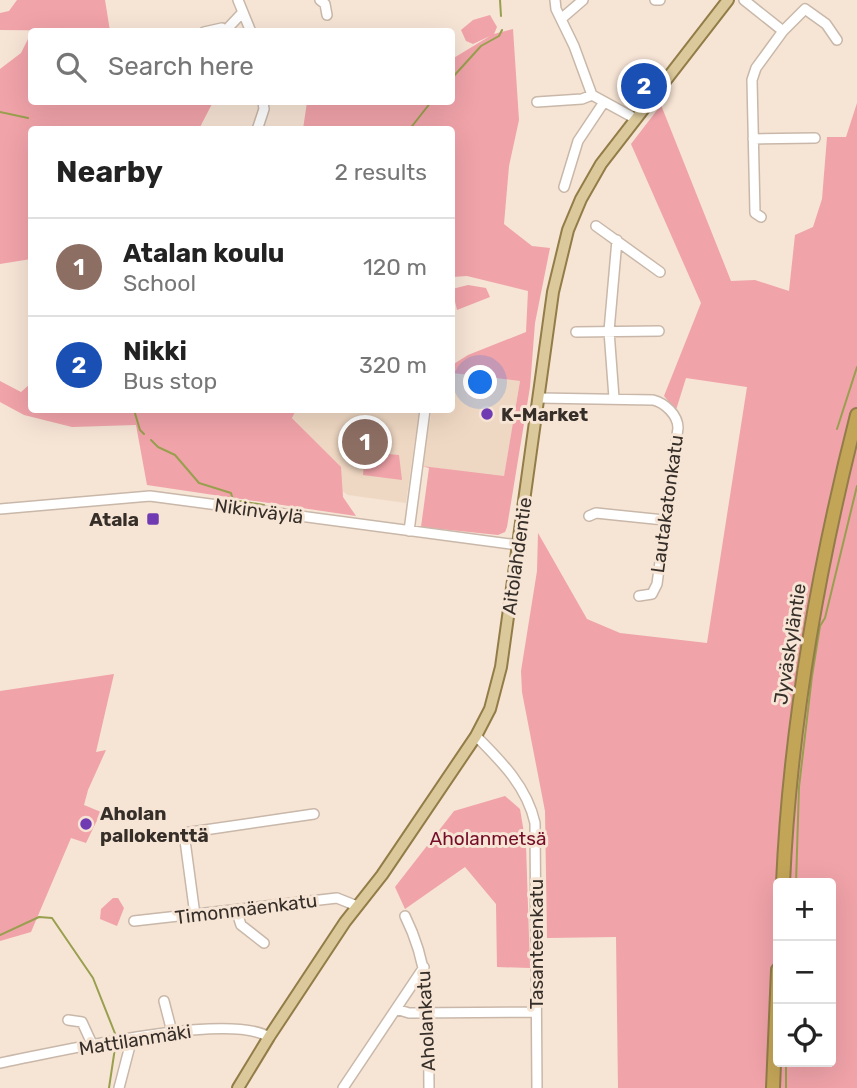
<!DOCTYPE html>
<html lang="en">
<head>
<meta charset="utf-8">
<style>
	body { margin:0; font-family:Rubik,sans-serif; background:#f6f6f6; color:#222 }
	.controls { position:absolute; right:21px; bottom:21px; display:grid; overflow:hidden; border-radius:7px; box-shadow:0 7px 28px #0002 }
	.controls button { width:63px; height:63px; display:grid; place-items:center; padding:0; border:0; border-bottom:2px solid #e0e0e0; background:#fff; color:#222; font:35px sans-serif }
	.you { position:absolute; left:481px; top:383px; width:24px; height:24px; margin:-18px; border:5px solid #fff; border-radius:50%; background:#1a73e8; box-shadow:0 0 0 10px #1a73e833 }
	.badge { display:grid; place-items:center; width:46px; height:46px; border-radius:50%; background:#111827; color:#fff; font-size:23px; font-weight:700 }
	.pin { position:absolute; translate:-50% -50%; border:4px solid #fff; box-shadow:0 2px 7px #0006 }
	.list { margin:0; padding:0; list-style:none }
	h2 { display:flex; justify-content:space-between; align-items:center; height:91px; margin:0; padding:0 28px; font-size:30px }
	h2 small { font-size:23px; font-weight:400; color:#767676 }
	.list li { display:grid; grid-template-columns:46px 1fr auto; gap:21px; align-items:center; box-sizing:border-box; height:98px; padding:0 28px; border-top:2px solid #e0e0e0 }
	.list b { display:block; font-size:26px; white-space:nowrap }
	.list p { margin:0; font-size:23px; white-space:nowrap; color:#767676 }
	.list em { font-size:23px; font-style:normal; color:#767676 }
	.icon { flex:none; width:38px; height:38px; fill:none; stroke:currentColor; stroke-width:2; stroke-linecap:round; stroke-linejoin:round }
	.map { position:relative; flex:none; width:857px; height:1088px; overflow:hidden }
	.search { position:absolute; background:#fff; box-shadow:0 7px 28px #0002; left:28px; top:28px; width:427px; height:77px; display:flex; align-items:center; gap:18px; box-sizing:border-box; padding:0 24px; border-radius:7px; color:#767676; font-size:26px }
	.panel { position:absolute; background:#fff; box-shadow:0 7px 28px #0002; left:28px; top:126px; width:427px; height:287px; border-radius:7px }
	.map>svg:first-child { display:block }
	.built { fill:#efd8c3 }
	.green { fill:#f0a3a9; fill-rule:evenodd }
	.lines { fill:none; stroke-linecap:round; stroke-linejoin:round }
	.stream { stroke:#989f4e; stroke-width:2 }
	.minor-casing { stroke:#c9b8a9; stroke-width:12 }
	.major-casing { stroke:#927c48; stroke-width:14 }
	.highway-casing { stroke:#927c48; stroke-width:16 }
	.minor { stroke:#fff; stroke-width:9 }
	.major { stroke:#dbc99b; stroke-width:10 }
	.highway { stroke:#c3a558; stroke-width:12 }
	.poi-dot { fill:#703bb2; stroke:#f6e4d5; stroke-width:2.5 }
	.labels { text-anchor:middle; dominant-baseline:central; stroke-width:6; stroke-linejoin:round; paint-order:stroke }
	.poi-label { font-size:19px; font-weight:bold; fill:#362f29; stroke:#f6e4d5; text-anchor:start }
	.street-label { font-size:19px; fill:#362f29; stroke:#f6e4d5 }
	.park-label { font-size:19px; fill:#750d28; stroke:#f6e4d5 }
</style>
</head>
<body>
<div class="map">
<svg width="857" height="1088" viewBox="0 0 857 1088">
	<rect width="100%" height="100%" fill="#f6e4d5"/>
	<path class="built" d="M452 373 520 381 504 477 422 466 432 410H452Z
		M296 410H419L406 503 348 495 342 491 340 467 292 417Z"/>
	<path class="green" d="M17 0H105L110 31 0 30V13L9 11Z
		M490 15 497 27 494 34 513 29 519 120 509 166 504 224 532 246 550 248 535 323 530 387 507 527 505 532 498 535 421 527 429 468 422 466 504 476 520 381 452 373V365L468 355 526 332 528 291 467 276 452 277V130L303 129 307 102H452V59L490 36 473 44 466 41 461 30 473 20Z
		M31 33 32 102H213L199 129 32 130 31 259 0 264V69L21 53Z
		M857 103V1088H618L616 937 547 938 545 811 522 692 521 671 537 571 538 533 587 619 620 633 707 643 747 387 686 378 676 410 664 396 701 303 631 144 661 105 731 281 755 280 789 291 795 235 813 227 822 199 827 137H846ZM778 883H831V1062H778Z
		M468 285 486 288 490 297 457 310 452 289Z
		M0 381 21 392 31 383 32 410H296L292 418 341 467 343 497 356 516 147 485 136 425 72 427 24 415 0 402Z
		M365 452 399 455 402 480 363 475Z
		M114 674 96 752 106 750 88 790 84 805 101 812 86 843 71 838 31 932 0 941V691Z
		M505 796 520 809 526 845 530 968 497 967 496 904 465 867 405 909 395 887 454 811Z
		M113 898H118L124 908 117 926 100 919 101 909Z"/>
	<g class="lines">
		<path class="stream" d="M500 0 501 16
			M452 78 481 46 499 36 502 30
			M0 112 28 118
			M409 130 431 102
			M134 410 140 430 144 434
			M837 429 857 367
			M151 440 158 447 175 455 199 483 231 493 233 500 264 505
			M796 883 799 787 812 676 820 626 825 618 857 486
			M0 935 39 917 52 918 93 978 116 1036
			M786 1062V1088
			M109 1088 115 1048"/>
		<g class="minor-casing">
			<path id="minor" d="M238 0 251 32
				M320 0 325 4 327 15
				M555 0 556 9 574 46 592 95 636 119
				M655 0H660
				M744 0 783 31 756 68 752 80 755 213 761 217
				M561 19 583 0
				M227 29 243 12
				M783 31 805 9 826 24 837 40
				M204 32 222 28 227 32
				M537 102 582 99 592 95
				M257 130 264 109 263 102
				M753 139 815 138
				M564 187 578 141 604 102
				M596 226 660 272
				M576 332 659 331
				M539 398 653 400C665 403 678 415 678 428L657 584 652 594 639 596
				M614 398 609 331 617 240
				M0 509 150 496 518 545
				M589 516 596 513 664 520
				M409 531 425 410
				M476 736C502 762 527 787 535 823L537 1088
				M236 910 241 925 264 943
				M195 915 184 833 314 814
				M405 916C434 974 428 1025 429 1088
				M134 921 337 898 357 906
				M164 1001 172 1032
				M396 1009 409 1013 536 1012
				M68 1020 82 1022 93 1046
				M0 1063C53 1053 227 1011 269 1037
				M119 1088 132 1038
				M343 1088 424 967"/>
		</g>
		<g class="major-casing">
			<path id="major" d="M238 1088 269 1037 345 922 382 875 476 736 490 709 501 667 553 292 568 230 581 199 601 164 728 0"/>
		</g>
		<g class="highway-casing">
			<path id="highway" d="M783 883C790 725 818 568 857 415
				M773 1088 778 970"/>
		</g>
		<use href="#minor" class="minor"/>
		<use href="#major" class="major"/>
		<use href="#highway" class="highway"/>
	</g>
	<g class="poi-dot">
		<circle cx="487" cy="414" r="7"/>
		<rect x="146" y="512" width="14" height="14" rx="3.5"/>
		<circle cx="86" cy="824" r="7"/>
	</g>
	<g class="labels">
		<g class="poi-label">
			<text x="501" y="414">K-Market</text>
			<text x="139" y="519" text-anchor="end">Atala</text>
			<text x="100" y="813">Aholan<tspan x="100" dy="22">pallokenttä</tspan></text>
		</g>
		<g class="street-label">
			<text transform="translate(667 504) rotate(-82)">Lautakatonkatu</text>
			<text transform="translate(259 511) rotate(8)">Nikinväylä</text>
			<text transform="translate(517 556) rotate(-82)">Aitolahdentie</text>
			<text transform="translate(790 644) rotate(-81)">Jyväskyläntie</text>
			<text transform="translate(246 909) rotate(-7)">Timonmäenkatu</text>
			<text transform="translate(536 944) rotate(-90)">Tasanteenkatu</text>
			<text transform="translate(426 1021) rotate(-93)">Aholankatu</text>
			<text transform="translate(135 1040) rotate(-9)">Mattilanmäki</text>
		</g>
		<g class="park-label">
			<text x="488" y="838">Aholanmetsä</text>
		</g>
	</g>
</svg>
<div class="controls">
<button>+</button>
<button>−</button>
<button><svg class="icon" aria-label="locate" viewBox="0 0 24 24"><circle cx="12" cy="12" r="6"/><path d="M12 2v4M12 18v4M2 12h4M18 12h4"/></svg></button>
</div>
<div class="you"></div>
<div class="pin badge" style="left:365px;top:442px;background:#8d6e63">1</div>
<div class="pin badge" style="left:644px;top:86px;background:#1a4fb4">2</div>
<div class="search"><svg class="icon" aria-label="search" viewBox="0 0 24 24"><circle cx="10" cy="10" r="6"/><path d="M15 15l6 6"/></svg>Search here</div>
<section class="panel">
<h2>Nearby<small>2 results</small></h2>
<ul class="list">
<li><span class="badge" style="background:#8d6e63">1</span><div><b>Atalan koulu</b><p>School</p></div><em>120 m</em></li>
<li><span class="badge" style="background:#1a4fb4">2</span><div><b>Nikki</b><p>Bus stop</p></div><em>320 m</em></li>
</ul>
</section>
</div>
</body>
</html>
